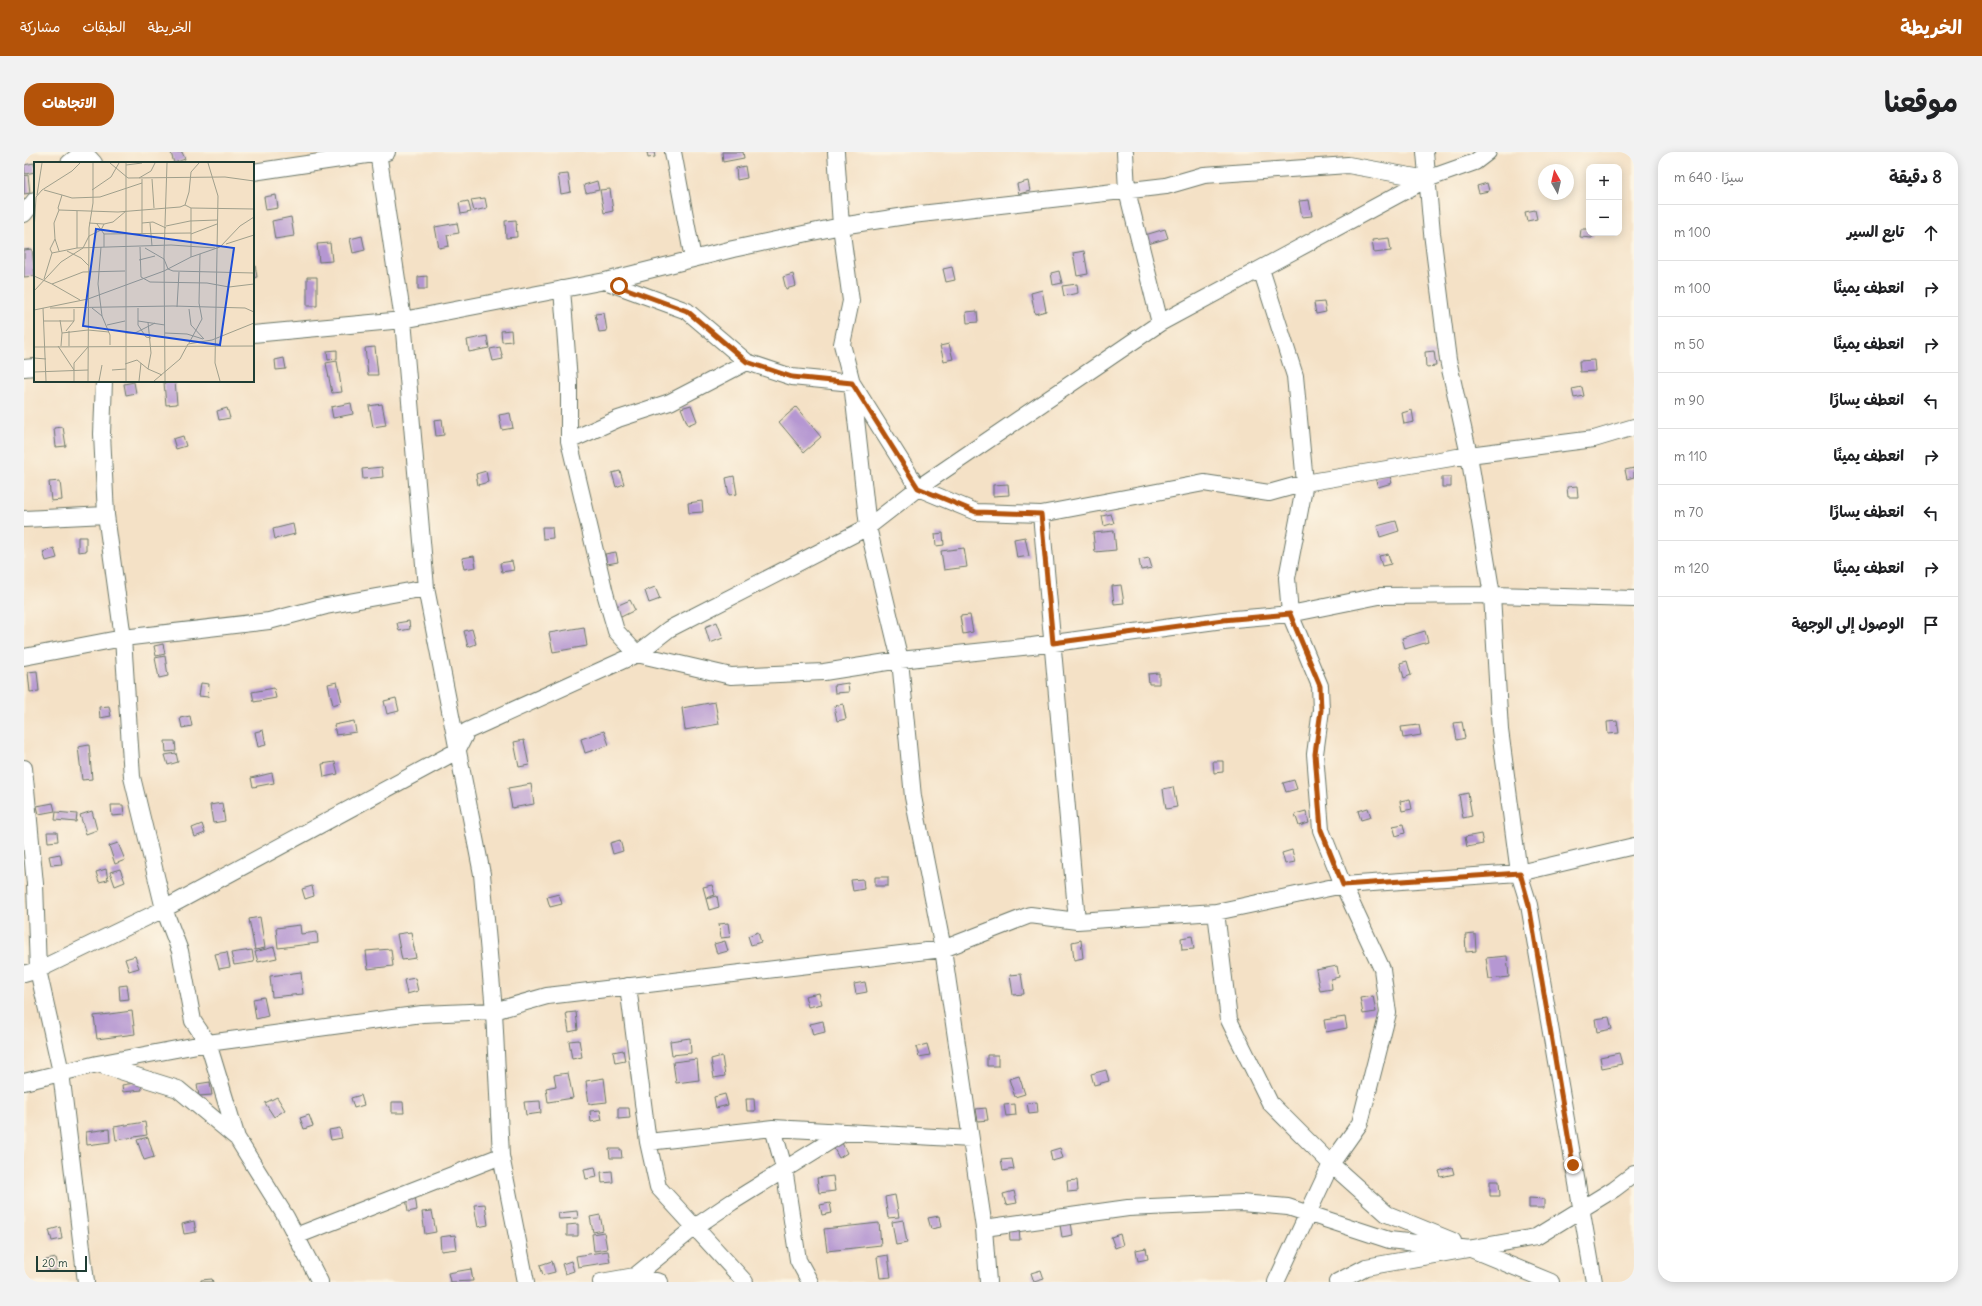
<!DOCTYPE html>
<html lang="ar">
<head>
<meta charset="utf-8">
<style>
	body { margin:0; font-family:Delius,"Playpen Sans Arabic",sans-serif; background:#f2f2f2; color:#202124; direction:rtl }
	.controls { position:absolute; right:12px; top:12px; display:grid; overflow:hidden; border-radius:8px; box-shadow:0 2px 10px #0003 }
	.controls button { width:36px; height:36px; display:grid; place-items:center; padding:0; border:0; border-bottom:1px solid #e0e0e0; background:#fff; color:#202124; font:20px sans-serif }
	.compass { position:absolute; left:1514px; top:12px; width:36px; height:36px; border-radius:50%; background:#fff; box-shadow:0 2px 10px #0003; rotate:352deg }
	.scale { position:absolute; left:12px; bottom:10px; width:51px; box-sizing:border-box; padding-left:4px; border:2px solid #1f3d34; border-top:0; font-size:11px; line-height:14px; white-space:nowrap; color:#1f3d34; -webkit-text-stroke:3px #fcf5e5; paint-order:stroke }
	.stop { position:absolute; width:12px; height:12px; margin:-9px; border:3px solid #b45309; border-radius:50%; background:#fff }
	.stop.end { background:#b45309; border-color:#fff; box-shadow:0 1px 4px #0008 }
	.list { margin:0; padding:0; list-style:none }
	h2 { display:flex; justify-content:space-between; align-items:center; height:52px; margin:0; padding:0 16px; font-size:17px }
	h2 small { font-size:13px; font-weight:400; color:#757577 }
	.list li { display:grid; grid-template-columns:26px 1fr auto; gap:12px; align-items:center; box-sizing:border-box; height:56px; padding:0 16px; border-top:1px solid #e0e0e0 }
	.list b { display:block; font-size:15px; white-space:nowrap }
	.list em { font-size:13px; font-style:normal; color:#757577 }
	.icon { flex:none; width:22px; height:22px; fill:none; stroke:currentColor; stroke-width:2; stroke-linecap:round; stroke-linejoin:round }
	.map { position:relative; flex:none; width:1610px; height:1130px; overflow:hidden; direction:ltr; border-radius:16px }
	header { display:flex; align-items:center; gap:24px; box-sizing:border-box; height:56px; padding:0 20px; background:#b45309; color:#fff }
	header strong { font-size:19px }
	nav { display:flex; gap:22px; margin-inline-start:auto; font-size:14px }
	.intro { display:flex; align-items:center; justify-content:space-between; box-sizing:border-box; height:96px; padding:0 24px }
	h1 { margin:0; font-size:28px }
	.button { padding:10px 18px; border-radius:16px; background:#b45309; color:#fff; font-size:14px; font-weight:700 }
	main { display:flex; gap:24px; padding:0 24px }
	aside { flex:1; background:#fff; border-radius:16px; box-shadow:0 2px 10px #0003 }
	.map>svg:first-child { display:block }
	.building { fill:#b597d2 }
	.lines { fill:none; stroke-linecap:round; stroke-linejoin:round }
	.minor-casing { stroke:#6a7667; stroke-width:18 }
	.minor { stroke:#fff; stroke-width:16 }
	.route { stroke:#b45309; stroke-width:5 }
	.inset-road { fill:none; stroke:#9f9f8c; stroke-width:1 }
	.view { fill:#1d4ed8; fill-opacity:0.15; stroke:#1d4ed8; stroke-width:2 }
	.inset-edge { fill:none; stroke:#1f3d34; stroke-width:2 }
</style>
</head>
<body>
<header>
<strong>الخريطة</strong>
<nav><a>الخريطة</a><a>الطبقات</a><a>مشاركة</a></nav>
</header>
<div class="intro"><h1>موقعنا</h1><a class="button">الاتجاهات</a></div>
<main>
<aside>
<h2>8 دقيقة<small>سيرًا · 640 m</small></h2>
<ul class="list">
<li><svg class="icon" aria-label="ahead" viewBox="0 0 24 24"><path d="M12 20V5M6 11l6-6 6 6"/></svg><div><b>تابع السير</b></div><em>100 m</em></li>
<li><svg class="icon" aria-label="right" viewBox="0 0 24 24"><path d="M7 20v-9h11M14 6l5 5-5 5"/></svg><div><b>انعطف يمينًا</b></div><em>100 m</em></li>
<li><svg class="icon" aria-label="right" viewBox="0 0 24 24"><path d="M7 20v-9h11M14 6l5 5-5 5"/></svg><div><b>انعطف يمينًا</b></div><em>50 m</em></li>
<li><svg class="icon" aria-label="left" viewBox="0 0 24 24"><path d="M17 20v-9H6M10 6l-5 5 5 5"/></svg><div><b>انعطف يسارًا</b></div><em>90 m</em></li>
<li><svg class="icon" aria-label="right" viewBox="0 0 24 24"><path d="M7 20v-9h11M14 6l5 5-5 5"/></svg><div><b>انعطف يمينًا</b></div><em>110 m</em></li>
<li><svg class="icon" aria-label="left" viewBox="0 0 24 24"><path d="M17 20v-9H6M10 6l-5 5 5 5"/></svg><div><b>انعطف يسارًا</b></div><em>70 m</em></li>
<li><svg class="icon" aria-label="right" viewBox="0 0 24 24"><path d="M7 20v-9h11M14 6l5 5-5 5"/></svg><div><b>انعطف يمينًا</b></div><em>120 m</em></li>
<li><svg class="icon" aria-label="arrive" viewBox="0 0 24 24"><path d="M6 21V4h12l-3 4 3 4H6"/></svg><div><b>الوصول إلى الوجهة</b></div></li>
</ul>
</aside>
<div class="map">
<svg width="1610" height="1130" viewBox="0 0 1610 1130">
	<rect width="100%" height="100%" fill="#fcf5e5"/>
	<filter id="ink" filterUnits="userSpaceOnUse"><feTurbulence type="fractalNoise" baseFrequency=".025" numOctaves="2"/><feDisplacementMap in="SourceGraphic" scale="8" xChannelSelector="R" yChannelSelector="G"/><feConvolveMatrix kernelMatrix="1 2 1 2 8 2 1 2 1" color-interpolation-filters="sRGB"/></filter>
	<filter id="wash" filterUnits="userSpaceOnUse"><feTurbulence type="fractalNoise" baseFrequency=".012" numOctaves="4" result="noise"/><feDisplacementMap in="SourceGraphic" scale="16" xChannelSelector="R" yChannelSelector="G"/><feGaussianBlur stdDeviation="0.9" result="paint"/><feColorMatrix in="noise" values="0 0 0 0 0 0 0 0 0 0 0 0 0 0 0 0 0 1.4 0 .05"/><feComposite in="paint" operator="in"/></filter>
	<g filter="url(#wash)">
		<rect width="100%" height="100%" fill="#f4e1c6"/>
		<g id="blocks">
			<path class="building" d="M150 0H158L161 7 150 11 147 1Z
				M623 0H630L631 5 624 6Z
				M698 0H719L720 6 699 10Z
				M10 11 11 20 1 22 0 13Z
				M721 14 723 26 713 28 712 16Z
				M544 22 547 40 537 42 534 23Z
				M4 23 6 41 0 42V24Z
				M573 29 575 38 562 41 560 33Z
				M1004 29 1006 39 995 42 993 32Z
				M1463 31 1465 39 1455 41 1453 34Z
				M586 37 589 59 580 61 576 38Z
				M252 43 254 56 242 58 240 45Z
				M461 46 463 56 450 59 447 48Z
				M1285 48 1288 64 1278 65 1275 49Z
				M444 49 447 60 437 62 435 51Z
				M1511 58 1513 67 1503 69 1501 60Z
				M267 65 270 84 251 87 248 69Z
				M492 68 493 85 482 86 481 69Z
				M433 71 435 81 423 83 425 94 415 96 411 75Z
				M1141 77 1144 86 1124 92 1121 83Z
				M1557 77H1565V81H1569L1568 86 1556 85Z
				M338 84 341 98 329 101 326 87Z
				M1365 86 1367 99 1350 101 1348 88Z
				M306 91 308 109 295 110 293 92Z
				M8 97 11 124 0 125V98Z
				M1060 99 1064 122 1053 124 1049 101Z
				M231 113 233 125 229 126V114Z
				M928 115 931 128 922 130 919 117Z
				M1035 119 1038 131 1029 133 1027 121Z
				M769 122 772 134 762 137 759 125Z
				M403 124V137H394V125Z
				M283 125H293V154H283Z
				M1053 132 1054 141 1040 144 1038 134Z
				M1018 138 1022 159 1011 162 1007 141Z
				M1300 150 1302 160 1292 162 1290 151Z
				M953 159 954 170 943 171 942 160Z
				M580 161 583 179 575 180 571 162Z
				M487 178 488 189 478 190 477 179Z
				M463 184 465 196 445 200 443 188Z
				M925 192 929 207 920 209 916 194Z
				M351 195 354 223H344L341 196Z
				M476 195 479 207 469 209 466 197Z
				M313 198V207L304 208 303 199Z
				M1410 199 1412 214 1402 215 1401 200Z
				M260 206 262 217 252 218 251 208Z
				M1570 208 1571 219 1556 220 1555 209Z
				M313 209 318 240 308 241 302 211Z
				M151 229 153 252 142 253 140 230Z
				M110 230 112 241 102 243 100 232Z
				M1558 235 1560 244 1550 246 1548 237Z
				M327 251 329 262 309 266 307 255Z
				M358 252 362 273 349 275 345 254Z
				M667 253 673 269 664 273 657 256Z
				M772 255 797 285 780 300 755 270Z
				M203 256 206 266 195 268 193 259Z
				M1388 258 1390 270 1380 272 1378 261Z
				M486 261 489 276 478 278 475 263Z
				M418 267 420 283 412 284 410 268Z
				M39 275 42 294 32 295 30 276Z
				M159 284 162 294 152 297 149 287Z
				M358 315 359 325 339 327 338 317Z
				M1610 316V325L1603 327 1601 318Z
				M462 319 464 330 454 333 452 322Z
				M596 319 600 332 592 335 588 321Z
				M1365 321 1368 331 1354 335 1351 326Z
				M710 324 713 342 705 343 702 326Z
				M1418 325H1427V335H1418Z
				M36 329 38 348 27 349 25 330Z
				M984 332 985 343 969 344V333Z
				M1553 334 1554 345H1544L1543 335Z
				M678 349 679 360 665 361 664 351Z
				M1087 362 1090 371 1080 374 1078 364Z
				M1372 369 1375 379 1356 385 1353 374Z
				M269 372 271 382 251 387 249 377Z
				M518 375H528L529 386 519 387Z
				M1090 379 1092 398 1071 400 1069 381Z
				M919 381 920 393 912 394 911 382Z
				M54 385H62V399L54 400Z
				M1001 385 1005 404 993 406 990 387Z
				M30 396 33 406 22 409 19 400Z
				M940 396 943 415 920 418 917 399Z
				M592 400 594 410 583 412 581 402Z
				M1364 402 1367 412 1358 414 1355 404Z
				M450 404 452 415 440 417 438 406Z
				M1125 406 1128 416 1117 418 1115 408Z
				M488 409 490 418 478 420 476 411Z
				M1097 433 1100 451 1090 452 1088 434Z
				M631 435 636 447 625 451 621 439Z
				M606 448 611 458 595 466 590 455Z
				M946 463 949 480 939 482 936 464Z
				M385 469 386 477 375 479 373 471Z
				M693 470 699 486 686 491 681 475Z
				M560 475 563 494 529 500 525 481Z
				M448 477 452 492 444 495 440 479Z
				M1401 479 1404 490 1381 497 1378 486Z
				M139 492 141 502 132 504 130 494Z
				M141 504 144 524 135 526 131 506Z
				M1383 509 1387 523 1380 526 1376 511Z
				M13 519 15 539 6 540 4 520Z
				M1135 521V532H1125L1124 522Z
				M313 530 318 550 309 553 304 532Z
				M177 531 185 532 184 545 175 544Z
				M824 531 825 540 811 541 810 533Z
				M250 536 252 546 230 550 228 540Z
				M372 546 375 559 363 562 360 549Z
				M691 550 695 572 661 578 658 556Z
				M819 552 822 567 813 569 810 554Z
				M85 554 87 564 76 566 75 555Z
				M166 564 168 574 158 576 156 566Z
				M330 569 332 580 312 583 310 573Z
				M1593 569 1595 581 1584 582 1583 570Z
				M1438 570 1441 586 1433 588 1430 571Z
				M1395 573 1397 583 1379 586 1377 575Z
				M239 578 242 593 234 595 231 580Z
				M580 579 585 593 561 601 557 587Z
				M500 588 505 613 495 615 490 590Z
				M141 589H151L152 599 142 600Z
				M65 593 68 627 58 628 54 595Z
				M152 601 154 610 144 613 141 603Z
				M1189 609H1199V620L1190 621Z
				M311 610 314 622 300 625 298 612Z
				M248 621 250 631 229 635 227 626Z
				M1270 628 1273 637 1262 640 1259 631Z
				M507 632 510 652 488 656 484 636Z
				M1149 635 1153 655 1142 657 1139 637Z
				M1444 641 1448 664 1439 666 1435 643Z
				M1386 647 1388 657 1378 659 1376 649Z
				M29 651 31 659 15 662 13 654Z
				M198 651 201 669 189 671 186 653Z
				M87 653H99L100 663 88 664Z
				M1344 656 1347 665 1337 668 1334 659Z
				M68 659 73 678 62 682 56 663Z
				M1282 659 1285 671 1275 674 1271 662Z
				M32 660 53 662 52 670 31 668Z
				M178 672 181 681 171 685 168 676Z
				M1379 672 1381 681 1372 684 1369 674Z
				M23 680H33L34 689 24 690Z
				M1457 682 1459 692 1443 695 1441 685Z
				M596 688 599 699 589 702 586 691Z
				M94 691 101 708 91 712 85 694Z
				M1268 698 1271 710 1261 712 1258 701Z
				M36 702 38 712 27 713 25 704Z
				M82 717 84 728 75 730 72 720Z
				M96 717 101 730 91 734 86 720Z
				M851 725H864V734H851Z
				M839 727 840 737 829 739 827 728Z
				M688 733 691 743 682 746 679 735Z
				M288 734 290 744 281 747 278 737Z
				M535 742 538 752 526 755 523 745Z
				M693 744 695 755 685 758 682 747Z
				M236 765 241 796 231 798 225 767Z
				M704 771 706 785 697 786 695 772Z
				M276 773 277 782 293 780 294 791 254 796 252 776Z
				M387 780 392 806 378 808 373 782Z
				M734 780 737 790 727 793 724 784Z
				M1451 782 1452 799 1442 800 1441 783Z
				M1168 784 1170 797 1158 798 1157 786Z
				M1057 788 1059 806 1050 808 1048 790Z
				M701 789 704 799 693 802 690 792Z
				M250 795 253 806 234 810 231 800Z
				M367 797 369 814 344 817 342 799Z
				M228 798 230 810 210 813 207 801Z
				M203 800 206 815 195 817 191 802Z
				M111 804 115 816 105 819 101 807Z
				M1483 804 1485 825 1465 827 1462 806Z
				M1313 814 1315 825 1307 827 1308 837 1296 839 1292 818Z
				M277 820 279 842 248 845 246 824Z
				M997 822 1000 842 989 843 986 823Z
				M391 826 394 839 383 842 380 828Z
				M841 830 843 840 832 842 830 832Z
				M103 833 105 847 96 848 95 834Z
				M795 841 798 852 784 855 781 844Z
				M1349 844 1352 860 1339 862 1336 846Z
				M240 845 244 864 232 867 229 847Z
				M108 859 111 882 73 887 70 864Z
				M552 860 554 878 545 880 542 861Z
				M1321 865 1323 876 1302 880 1300 868Z
				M1585 865 1588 877 1573 880 1571 867Z
				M799 869 801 880 789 883 786 872Z
				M666 886 667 901 648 903 646 889Z
				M555 888 558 905 548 907 545 889Z
				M903 892 906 903 895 905 892 895Z
				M599 898 601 909 591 911 589 900Z
				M1595 901 1598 912 1578 916 1576 905Z
				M963 903H974V914H963Z
				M698 904 701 924 690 926 687 907Z
				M673 907 675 928 652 931 649 910Z
				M1082 918 1085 929 1070 933 1067 922Z
				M544 921 549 946 524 950 522 936 532 934 530 923Z
				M995 924 1001 942 991 945 985 927Z
				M580 926 583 950 565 952 562 929Z
				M117 930 118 938 99 940 98 933Z
				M186 930 188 943 175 944 173 932Z
				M701 942 704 953 692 956 690 945Z
				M337 943 340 953 330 956 327 946Z
				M253 945 261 958 250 965 241 951Z
				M722 947H730L731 959H723Z
				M516 949 517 961 502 963 500 950Z
				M368 950H379L380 961H368Z
				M1013 950 1014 961 1005 962 1003 951Z
				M991 952 992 963 982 964 980 953Z
				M594 956H605L606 966 594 967Z
				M962 956 964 968 954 969 952 957Z
				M576 958 578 968 567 970 566 959Z
				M285 963 289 974 280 977 276 966Z
				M121 970 123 983 92 988 90 975Z
				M316 976 318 986 307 988 305 978Z
				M85 977 86 990 63 993 62 980Z
				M124 985 130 1005 120 1008 113 988Z
				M818 991 823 1001 815 1006 809 995Z
				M1036 996 1039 1006 1028 1009 1026 999Z
				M585 997H597L598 1006H586Z
				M988 1007 990 1017 979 1019 977 1008Z
				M571 1015 573 1025 562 1027 560 1017Z
				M1428 1015 1430 1022 1417 1025 1415 1019Z
				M588 1019 589 1030 578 1031 577 1020Z
				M809 1024 811 1039 795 1041 793 1026Z
				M1053 1028 1054 1039 1044 1040 1043 1029Z
				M1466 1029H1475L1476 1044H1466Z
				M990 1039 993 1051 982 1053 979 1042Z
				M391 1043 393 1058 384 1060 382 1045Z
				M871 1043 875 1065 864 1066 861 1045Z
				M1505 1046 1520 1047V1056H1505Z
				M806 1051 808 1061 798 1063 796 1053Z
				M461 1052 464 1073 454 1075 450 1053Z
				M408 1059 412 1080 401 1082 398 1060Z
				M553 1059 554 1066 535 1067 534 1061Z
				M576 1063 579 1078 569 1080 566 1065Z
				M915 1064 917 1075 907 1077 904 1066Z
				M879 1068 883 1091 872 1093 868 1070Z
				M170 1069 172 1080 160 1082 158 1072Z
				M855 1071 857 1093 803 1099 800 1077Z
				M1047 1071 1049 1083 1038 1085 1036 1073Z
				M554 1072V1084H543V1073Z
				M36 1075 38 1087 28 1089 25 1078Z
				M985 1076H995L996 1088H986Z
				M580 1080 583 1097 570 1099 568 1082Z
				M1096 1082 1099 1093 1091 1096 1087 1085Z
				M431 1083 433 1097 417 1099 416 1085Z
				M1122 1096 1124 1107 1114 1109 1112 1098Z
				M584 1099 586 1110 554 1115 552 1104Z
				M864 1103 867 1125 856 1126 853 1105Z
				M32 1106 35 1117 26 1120 22 1108Z
				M528 1109 531 1120 519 1123 516 1113Z
				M547 1109 550 1119 541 1122 538 1112Z
				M447 1117 449 1129 426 1130 424 1121Z
				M1017 1118 1020 1127 1010 1130 1007 1121Z
				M188 1127 189 1130H177V1128Z"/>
		</g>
	</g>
	<g filter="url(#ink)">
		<use href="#blocks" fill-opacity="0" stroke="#6a7667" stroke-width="1"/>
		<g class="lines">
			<g class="minor-casing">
				<path id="minor" d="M60 0 70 11
					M354 0 379 168 402 436 458 722 470 859 477 1004 502 1130
					M649 0 669 107
					M812 0 817 74 827 149 818 192 828 231 844 375 876 508 889 645 919 797 960 1076 964 1130
					M1101 0 1103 39 1136 171
					M1401 0 1408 81 1424 208 1445 303 1468 443 1476 578 1495 721 1505 753 1570 1130
					M45 11 59 0
					M229 20 363 0
					M0 62 11 48
					M1237 117 1271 224 1281 331 1263 426 1266 462 1296 534 1297 558 1291 602 1297 678 1319 733 1358 817 1364 861 1336 971 1307 1012 1252 1130
					M581 129 663 159 723 210 768 225 828 231 894 336 952 360 1017 362 1180 331 1245 341 1281 331 1445 303 1570 287 1610 275
					M538 137 545 229V289L581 441 592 479 613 502 707 524 800 520 876 508 1008 494 1199 468 1266 462 1355 444 1468 443 1610 447
					M229 182 379 168 581 129 709 97 817 74 888 63 1142 34 1180 23 1324 13 1403 27
					M0 216 11 215
					M80 229 78 282 82 363 99 486 108 625 140 757 156 799 169 869 184 891 213 986
					M545 289 594 267 646 250 723 210
					M1017 362 1053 769
					M0 367 82 363
					M0 505 99 486 245 469 302 454 402 436
					M0 616 11 732 14 818 37 920 62 1130
					M1192 760 1205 868 1246 951 1307 1012 1363 1062 1429 1089
					M0 822 14 818 140 757 433 599 443 579 613 502 645 477 844 375 894 336 1136 171 1403 27 1451 10 1464 0
					M604 834 624 990 634 1035 721 1130
					M74 912 154 937 213 986 262 1065 296 1130
					M0 930 73 912 184 891 398 862 470 859 523 844 919 797 1006 763 1053 769 1192 760 1319 733 1495 721 1610 694
					M749 976 760 1016 774 1108 786 1130
					M624 990 749 976 947 987
					M960 1076 1104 1056 1217 1051 1264 1055 1365 1088 1447 1097 1527 1130
					M272 1084 477 1004
					M611 1124 636 1130
					M577 1130 611 1124 671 1075 708 1050 821 980
					M1313 1130 1342 1115 1512 1085 1590 1037 1610 1022"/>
			</g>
			<use href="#minor" class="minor"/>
		</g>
	</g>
	<g class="lines" filter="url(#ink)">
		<path class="route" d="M595 134 663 159 723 210 768 225 828 231 894 336 952 360 1017 362 1029 491 1199 468 1266 462 1296 534 1297 558 1291 602 1297 678 1319 733 1496 721 1505 753 1549 1013"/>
	</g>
	<g transform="translate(10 10)">
		<rect width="220" height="220" fill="#f4e1c6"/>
		<path class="inset-road" d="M76 1 94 16 191 15 220 19M174 1 184 34 181 201 186 219M92 3 108 1M105 16 117 9 121 1M118 17 120 46M108 21 66 35 38 36 28 33 24 46 25 48 84 50 146 45 151 43 157 46 220 47M10 28 28 33M58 28 77 15 85 1M3 33 8 1M151 43 155 30 157 10 165 1M25 48 20 61 21 77 16 87 18 91 43 86 137 83 181 86M55 61 70 62M108 61 119 60 132 66M116 61 118 84M63 62 70 72V85M132 64 156 59 183 58M0 69 2 35 8 28 38 9 46 1M108 71V17M70 72 157 71M157 72 183 62M21 77 25 89M192 82 220 73M67 85 64 122 68 154M106 85 107 115 116 120 173 121 195 125 220 122M43 86V49M111 86 130 97 134 107 139 109 220 111M33 89 47 96 55 104M157 95V46M105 98 121 94M0 114 18 122 46 138M10 117 18 91M18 122 49 110 91 109M0 129 27 100 49 86 55 74 67 68 70 62 79 60 92 49M143 145 145 110M9 146 12 219M16 146 139 144 211 146 220 150M58 146 68 154 76 173V183M104 146V163L112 175 117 176M155 147 157 163 170 177M0 148 54 137 130 109 157 95 186 85 206 64 220 55M26 158 28 171M10 159H40M104 159 131 163M73 163 91 159M32 169 40 159V147M91 171H101L121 161M131 171 153 172 169 177M155 181 168 157 165 141 166 92M24 184 40 208M27 184 28 171 54 168 75 170M35 184V169M0 185 220 184M0 196 12 197M91 202 103 198 114 207 128 213M114 207 117 191 114 160M78 208 92 207M0 210 54 208M40 219V201L54 185M54 219 55 66 59 41V1M65 219 68 203M92 219V1M105 219 107 201M120 219 146 197 154 182 178 178 220 161M131 219 130 93 133 1"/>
		<path class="view" d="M62 67 200 86 186 183 49 164Z"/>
		<rect width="220" height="220" class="inset-edge"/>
	</g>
</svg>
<div class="controls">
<button>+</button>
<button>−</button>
</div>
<svg class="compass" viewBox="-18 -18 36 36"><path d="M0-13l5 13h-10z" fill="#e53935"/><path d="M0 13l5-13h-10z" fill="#757577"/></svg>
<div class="scale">20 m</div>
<div class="stop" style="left:595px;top:134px"></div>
<div class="stop end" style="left:1549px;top:1013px"></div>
</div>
</main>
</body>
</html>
